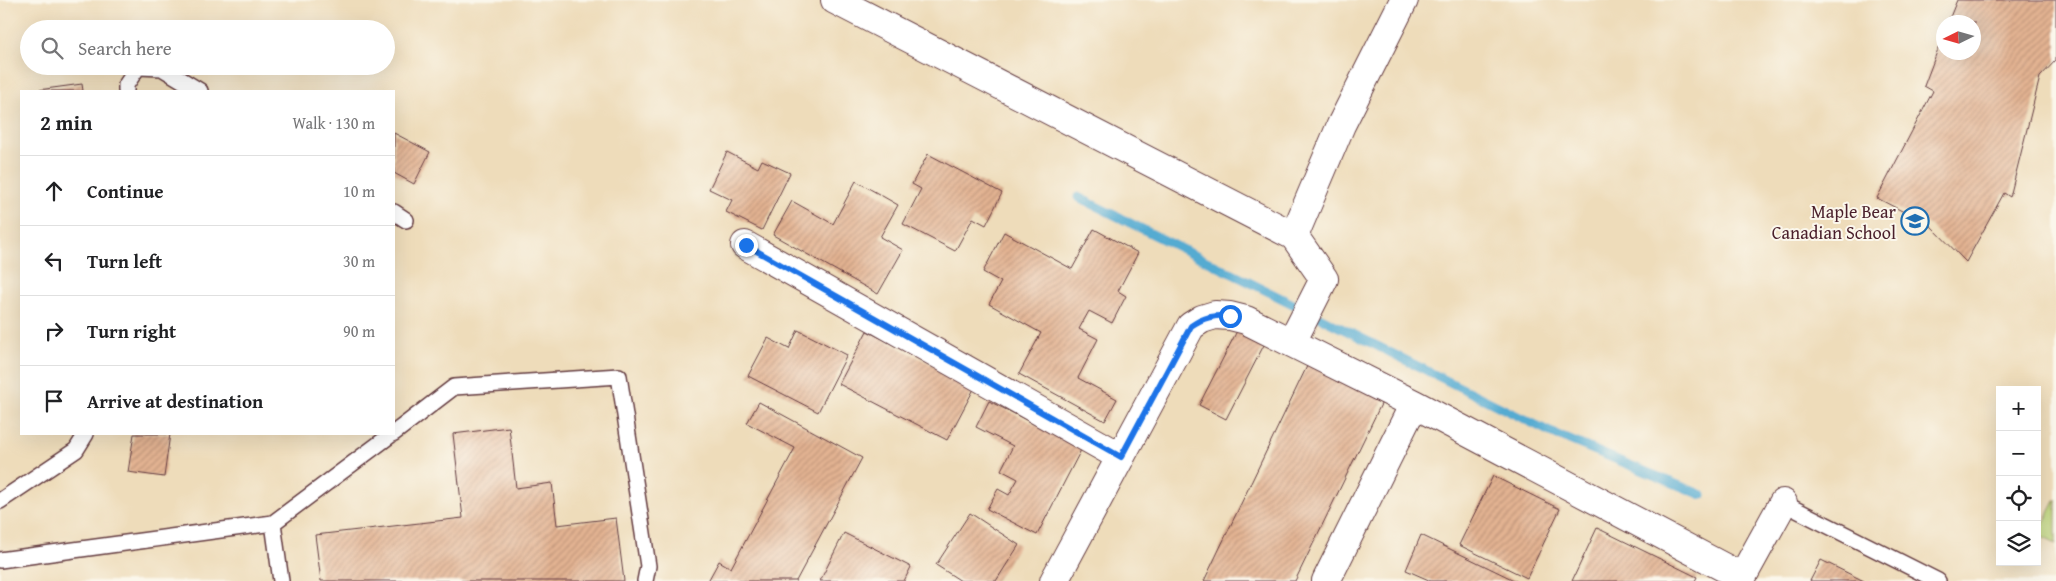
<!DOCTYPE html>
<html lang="en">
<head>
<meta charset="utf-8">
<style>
	body { margin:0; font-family:"Gentium Book Plus",serif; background:#f2f2f2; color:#202124 }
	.controls { position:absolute; right:15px; bottom:15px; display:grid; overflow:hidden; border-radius:0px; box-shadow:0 5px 20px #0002 }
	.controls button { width:45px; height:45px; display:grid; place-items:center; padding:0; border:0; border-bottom:1px solid #e0e0e0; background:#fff; color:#202124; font:25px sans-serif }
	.compass { position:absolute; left:1936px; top:15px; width:45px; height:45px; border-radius:50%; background:#fff; box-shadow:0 5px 20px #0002; rotate:265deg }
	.stop { position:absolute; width:15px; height:15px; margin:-11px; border:4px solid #1a73e8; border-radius:50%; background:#fff }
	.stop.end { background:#1a73e8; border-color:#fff; box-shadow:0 1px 5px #0008 }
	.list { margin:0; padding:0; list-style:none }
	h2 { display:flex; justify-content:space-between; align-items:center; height:65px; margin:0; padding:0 20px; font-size:21px }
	h2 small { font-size:16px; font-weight:400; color:#757577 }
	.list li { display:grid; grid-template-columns:32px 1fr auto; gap:15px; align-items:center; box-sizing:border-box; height:70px; padding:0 20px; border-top:1px solid #e0e0e0 }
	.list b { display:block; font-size:19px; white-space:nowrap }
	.list em { font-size:16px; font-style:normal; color:#757577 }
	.icon { flex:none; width:28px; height:28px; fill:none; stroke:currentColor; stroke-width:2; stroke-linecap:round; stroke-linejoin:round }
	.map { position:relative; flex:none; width:2056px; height:581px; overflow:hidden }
	.search { position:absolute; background:#fff; box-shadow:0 5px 20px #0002; left:20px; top:20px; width:375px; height:55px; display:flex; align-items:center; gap:12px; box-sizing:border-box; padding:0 18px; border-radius:28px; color:#757577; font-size:19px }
	.panel { position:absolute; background:#fff; box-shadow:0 5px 20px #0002; left:20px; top:90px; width:375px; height:345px; border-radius:0px }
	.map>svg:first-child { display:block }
	.garden { fill:#bbd378; stroke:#827952 }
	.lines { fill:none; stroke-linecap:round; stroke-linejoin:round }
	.stream { stroke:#55abd1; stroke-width:9 }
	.building { fill:url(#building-hatch) }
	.lane-casing { stroke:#633b40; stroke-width:18 }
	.street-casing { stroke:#633b40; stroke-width:30 }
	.lane { stroke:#fff; stroke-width:15 }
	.street { stroke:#fff; stroke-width:28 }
	.route { stroke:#1a73e8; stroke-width:6 }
	.labels { text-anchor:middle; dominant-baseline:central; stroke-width:4; stroke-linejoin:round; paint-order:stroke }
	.poi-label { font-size:18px; fill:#4a1f2b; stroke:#fbf7ec; text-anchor:end }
</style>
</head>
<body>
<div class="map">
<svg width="2056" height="581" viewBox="0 0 2056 581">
	<defs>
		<pattern id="building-hatch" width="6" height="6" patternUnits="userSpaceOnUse" patternTransform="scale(1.25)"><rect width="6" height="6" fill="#e3b392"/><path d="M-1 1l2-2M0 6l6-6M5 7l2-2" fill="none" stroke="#ba9177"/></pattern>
	</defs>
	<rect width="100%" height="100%" fill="#fbf7ec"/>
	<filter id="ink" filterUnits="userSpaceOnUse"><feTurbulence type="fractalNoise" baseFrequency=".02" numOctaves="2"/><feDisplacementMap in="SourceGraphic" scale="10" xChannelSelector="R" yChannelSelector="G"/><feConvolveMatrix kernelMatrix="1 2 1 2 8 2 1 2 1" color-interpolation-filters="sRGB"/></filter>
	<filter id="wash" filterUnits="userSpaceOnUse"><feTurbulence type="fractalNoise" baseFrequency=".0096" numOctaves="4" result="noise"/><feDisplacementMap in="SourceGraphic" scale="20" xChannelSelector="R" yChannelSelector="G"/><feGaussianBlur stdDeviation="1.12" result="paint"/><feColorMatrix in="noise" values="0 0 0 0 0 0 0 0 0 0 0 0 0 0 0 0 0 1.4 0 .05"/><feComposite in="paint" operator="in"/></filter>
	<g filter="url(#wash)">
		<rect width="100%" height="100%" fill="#eedcba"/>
		<path class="garden" d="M2056 499V544L2038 535Z"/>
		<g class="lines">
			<path class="stream" d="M1078 197 1550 432 1702 495"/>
		</g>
		<g id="blocks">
			<path class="building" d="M1957 0H2056V60L2040 77 2010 197 2004 193 1966 262 1931 226 1877 198 1933 91 1924 86 1943 36 1944 52H1974V22H1948Z
				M82 84 83 91H38V90Z
				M394 133 430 152 414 184 394 173Z
				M727 152 758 168 762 160 790 173 762 230 726 212 732 200 709 189Z
				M928 154 1002 193 986 225 973 218 955 251 903 224 921 189 912 184Z
				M856 181 898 205 880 237 903 250 878 294 773 235 792 201 833 224Z
				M1094 229 1138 253 1118 291 1126 296 1112 323 1089 311 1079 329 1098 339 1078 378 1117 399 1105 421 1019 374 1041 333 989 304 1001 282 983 272 1004 232 1072 269Z
				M798 330 847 355 818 412 748 376 768 338 789 349Z
				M867 331 975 387 947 440 839 384Z
				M1237 331 1264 345 1226 419 1199 405Z
				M1309 362 1384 398 1295 581H1204Z
				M989 401 1082 448 1037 535 987 509 998 489 1009 495 1018 479 1001 470 1013 446 976 427Z
				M759 402 862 458 796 581H708L719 561 731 568 795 448 747 423Z
				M509 427 516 488 552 483 557 525 616 518 624 581H321L315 535 463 518 453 434Z
				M134 434H170L164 477 128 472Z
				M1493 476 1560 509 1527 578 1459 545Z
				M970 513 1019 545 996 581H961L936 565Z
				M1597 528 1697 577 1695 581H1572Z
				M844 533 911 567 904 581H820Z
				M1421 535 1516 581H1431L1406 570Z
				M1821 560 1864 581H1810Z"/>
		</g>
	</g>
	<g filter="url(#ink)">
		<use href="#blocks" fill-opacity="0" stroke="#633b40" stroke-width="1"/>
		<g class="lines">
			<g class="lane-casing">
				<path id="lane" d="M126 91V85L138 67 162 68 200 91
					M394 212 406 220
					M394 433 454 387 619 376 648 566 645 581
					M0 501 76 450 86 434
					M1783 503 1938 581
					M273 523 281 581
					M0 560 273 523 392 434"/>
			</g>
			<g class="street-casing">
				<path id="street" d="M835 0 1294 236
					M745 245 1121 457
					M1292 342 1324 279 1294 236 1341 125 1404 0
					M1054 581 1191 326 1202 319 1215 315 1230 316 1246 320 1414 404 1742 577
					M1326 581 1414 404
					M1740 581 1783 503"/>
			</g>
			<use href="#lane" class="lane"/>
			<use href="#street" class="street"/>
		</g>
	</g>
	<g class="lines" filter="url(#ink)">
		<path class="route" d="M746 245 1121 457 1191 326C1204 317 1214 315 1230 316"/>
	</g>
	<defs>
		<g id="school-ring" transform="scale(1.4375)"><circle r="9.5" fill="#fbf7ec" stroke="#1f6fb2" stroke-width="1.5"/><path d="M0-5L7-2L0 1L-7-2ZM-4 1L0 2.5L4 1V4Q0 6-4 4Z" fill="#1f6fb2"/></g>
	</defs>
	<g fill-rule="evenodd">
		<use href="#school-ring" x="1915" y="221"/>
	</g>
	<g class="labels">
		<g class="poi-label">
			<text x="1896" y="211">Maple Bear<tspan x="1896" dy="21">Canadian School</tspan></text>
		</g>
	</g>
</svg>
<div class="controls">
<button>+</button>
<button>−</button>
<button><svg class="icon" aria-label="locate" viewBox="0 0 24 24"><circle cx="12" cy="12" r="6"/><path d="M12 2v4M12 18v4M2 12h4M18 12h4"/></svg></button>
<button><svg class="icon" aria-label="layers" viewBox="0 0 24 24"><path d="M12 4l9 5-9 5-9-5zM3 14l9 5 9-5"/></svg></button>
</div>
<svg class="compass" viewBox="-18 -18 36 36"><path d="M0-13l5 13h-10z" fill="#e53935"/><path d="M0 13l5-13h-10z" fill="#757577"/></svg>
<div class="stop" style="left:1230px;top:316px"></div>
<div class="stop end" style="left:746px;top:245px"></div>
<div class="search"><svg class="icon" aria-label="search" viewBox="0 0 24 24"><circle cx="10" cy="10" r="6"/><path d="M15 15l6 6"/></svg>Search here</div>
<section class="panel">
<h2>2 min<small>Walk · 130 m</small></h2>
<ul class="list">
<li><svg class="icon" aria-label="ahead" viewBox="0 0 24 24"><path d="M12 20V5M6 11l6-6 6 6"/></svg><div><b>Continue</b></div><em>10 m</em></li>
<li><svg class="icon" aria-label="left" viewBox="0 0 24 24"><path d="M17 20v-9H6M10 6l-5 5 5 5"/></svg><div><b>Turn left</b></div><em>30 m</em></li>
<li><svg class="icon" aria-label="right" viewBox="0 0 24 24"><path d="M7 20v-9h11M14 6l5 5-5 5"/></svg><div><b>Turn right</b></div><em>90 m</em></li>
<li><svg class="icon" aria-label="arrive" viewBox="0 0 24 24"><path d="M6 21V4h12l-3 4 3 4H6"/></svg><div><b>Arrive at destination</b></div></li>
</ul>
</section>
</div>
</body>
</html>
